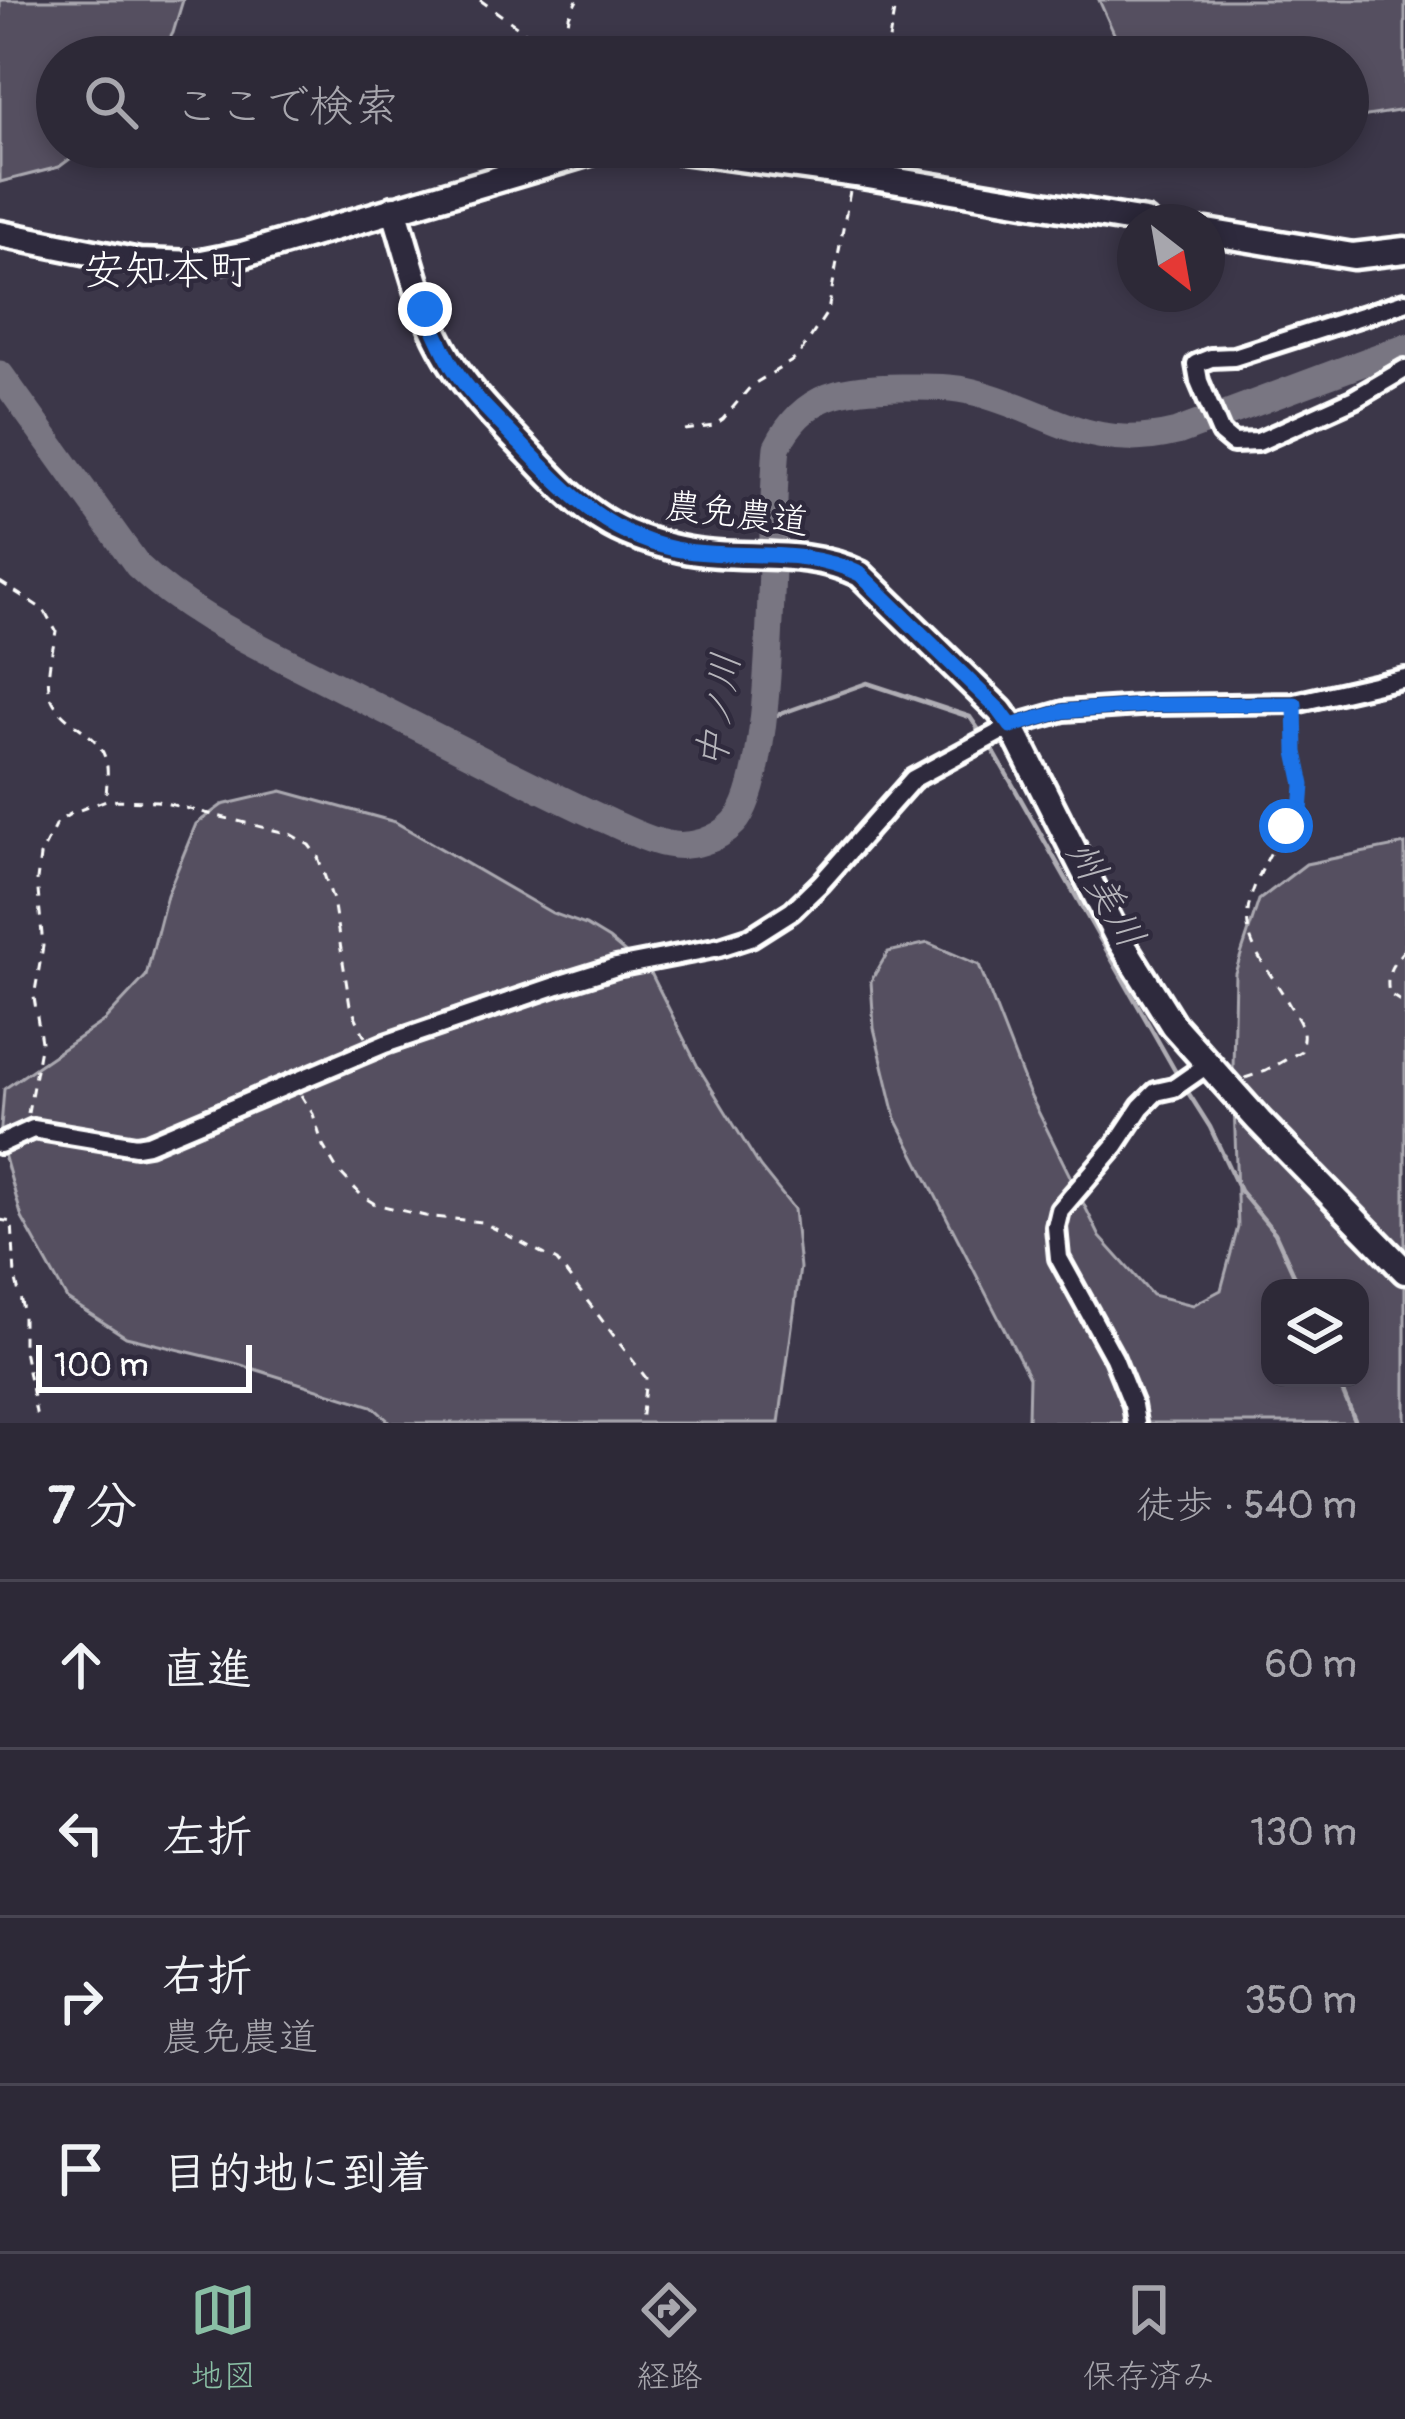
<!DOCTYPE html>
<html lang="ja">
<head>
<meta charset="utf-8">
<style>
	body { margin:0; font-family:Pangolin,"Klee One",sans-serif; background:#393542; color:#f1f3f6 }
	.controls { position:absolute; right:36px; bottom:36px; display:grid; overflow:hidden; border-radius:24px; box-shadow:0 6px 18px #0003 }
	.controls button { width:108px; height:108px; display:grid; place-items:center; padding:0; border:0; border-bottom:3px solid #484552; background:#2d2937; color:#f1f3f6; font:60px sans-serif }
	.compass { position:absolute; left:1117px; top:204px; width:108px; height:108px; border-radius:50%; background:#2d2937; box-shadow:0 6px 18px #0003; rotate:149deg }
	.scale { position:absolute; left:36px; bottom:30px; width:216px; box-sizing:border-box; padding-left:12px; border:6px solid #fff; border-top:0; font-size:33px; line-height:42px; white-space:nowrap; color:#fff; -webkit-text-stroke:9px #2f2a3d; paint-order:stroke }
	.stop { position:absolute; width:36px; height:36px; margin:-27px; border:9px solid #1a73e8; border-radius:50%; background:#fff }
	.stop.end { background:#1a73e8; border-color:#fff; box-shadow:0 3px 12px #0008 }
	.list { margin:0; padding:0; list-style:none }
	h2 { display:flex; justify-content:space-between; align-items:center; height:156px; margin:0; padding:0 48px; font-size:51px }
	h2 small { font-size:39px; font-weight:400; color:#a7a6ad }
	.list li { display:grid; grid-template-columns:78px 1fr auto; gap:36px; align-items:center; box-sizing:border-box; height:168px; padding:0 48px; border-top:3px solid #484552 }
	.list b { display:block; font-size:45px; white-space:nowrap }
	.list p { margin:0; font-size:39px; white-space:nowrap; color:#a7a6ad }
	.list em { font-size:39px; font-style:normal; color:#a7a6ad }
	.icon { flex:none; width:66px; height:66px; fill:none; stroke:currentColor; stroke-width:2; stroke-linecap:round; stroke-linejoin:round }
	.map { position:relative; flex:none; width:1405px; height:1423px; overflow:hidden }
	.search { position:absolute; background:#2d2937; box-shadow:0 6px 18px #0003; left:36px; right:36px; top:36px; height:132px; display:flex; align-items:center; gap:30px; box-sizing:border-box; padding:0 42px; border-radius:66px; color:#a7a6ad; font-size:45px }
	.sheet { height:828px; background:#2d2937 }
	nav { display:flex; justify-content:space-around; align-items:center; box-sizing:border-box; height:168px; border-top:3px solid #484552; background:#2d2937; font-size:33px; color:#a7a6ad }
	nav a { display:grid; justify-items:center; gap:6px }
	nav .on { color:#8abfa5 }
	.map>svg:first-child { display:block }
	.green { fill:#555060; stroke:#aaa8b0; stroke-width:3; fill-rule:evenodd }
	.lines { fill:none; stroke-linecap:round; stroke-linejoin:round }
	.stream { stroke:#afadb4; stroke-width:4.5 }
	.river { stroke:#797682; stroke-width:27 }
	.street-casing { stroke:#fff; stroke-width:26 }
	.secondary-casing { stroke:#fff; stroke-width:33 }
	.path { stroke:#fff; stroke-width:3; stroke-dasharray:9 9; stroke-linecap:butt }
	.street { stroke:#2f2a3d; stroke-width:16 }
	.secondary { stroke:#2f2a3d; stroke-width:24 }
	.route { stroke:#1a73e8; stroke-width:15 }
	.labels { text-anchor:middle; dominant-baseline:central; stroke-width:9; stroke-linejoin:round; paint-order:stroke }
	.street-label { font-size:36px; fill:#fff; stroke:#2f2a3d }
	.water-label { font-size:39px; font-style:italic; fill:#b5b4ba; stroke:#2f2a3d }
	.quarter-label { font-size:42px; fill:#fff; stroke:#2f2a3d }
</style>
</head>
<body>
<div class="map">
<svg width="1405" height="1423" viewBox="0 0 1405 1423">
	<rect width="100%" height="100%" fill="#3c3749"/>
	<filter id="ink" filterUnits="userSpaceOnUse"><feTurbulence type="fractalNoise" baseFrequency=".00833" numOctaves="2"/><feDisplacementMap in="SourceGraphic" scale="24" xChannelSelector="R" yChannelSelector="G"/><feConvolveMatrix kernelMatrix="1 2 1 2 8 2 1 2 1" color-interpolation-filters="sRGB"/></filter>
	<g filter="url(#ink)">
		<path class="green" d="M0 0H183L173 33 159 57H57V147H86L59 167 0 182Z
			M1099 0H1405V110L1348 119V57H1132L1116 38Z
			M282 791 395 822 552 913 586 925 609 939 652 975 697 1065 760 1167 794 1209 800 1268 779 1423H391L372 1406 238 1364 126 1337 67 1299 22 1218 0 1140 4 1089 105 1020 146 976 167 895 196 824 222 805Z
			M1405 844V1423H1024L1028 1419 1029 1377 896 1119 874 1028 871 981 888 952 928 943 979 965 1029 1093 1100 1237 1152 1295 1193 1305 1221 1290 1238 1227 1233 1069 1235 973 1259 900 1306 864ZM1270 1288H1360V1378H1270Z"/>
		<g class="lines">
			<path class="stream" d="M763 720 867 683 970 717 994 752 1178 1076
				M1184 1086 1210 1127 1240 1191 1275 1233 1300 1288
				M1337 1378 1356 1423"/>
			<path class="river" d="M0 374 138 566C186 612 249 641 307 671 372 704 437 737 502 770 537 787 572 805 608 821 628 830 647 840 667 844 690 849 718 840 734 823 778 778 769 520 777 447 804 392 845 388 901 387 925 387 950 386 974 392 1053 412 1088 454 1177 432L1405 347"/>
			<g class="street-casing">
				<path id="street" d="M1405 302 1234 357 1211 358 1196 364 1199 381 1221 433 1233 443 1258 442 1354 399 1405 369
					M0 1144 33 1129 136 1146 148 1144 385 1044 558 985 616 967 720 947 751 937 792 911 821 883 913 779 1011 726 1064 711 1154 705 1295 703 1405 678
					M1136 1423 1133 1405 1114 1358 1059 1258 1056 1227 1060 1210 1115 1146 1141 1107 1156 1092 1174 1088 1207 1065"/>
			</g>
			<g class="secondary-casing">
				<path id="secondary" d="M659 147 856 174 1145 222
					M394 209C409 255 419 304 442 347 464 388 497 419 529 453 552 477 575 503 603 520 626 535 653 543 680 549 740 562 803 546 860 574L1000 711 1011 726 1116 934 1173 1025 1259 1121 1405 1271
					M1207 232 1353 256 1405 250
					M0 234 139 262 197 264 242 255 607 147"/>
			</g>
			<path class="path" d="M480 0 560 57
				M564 57 569 16 577 0
				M886 57 896 0
				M685 430 713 426 723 419 752 385 797 358 828 311 850 191
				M0 582 44 610 56 631C53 651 44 677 51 697 62 726 99 730 106 761 109 772 106 787 106 799
				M1405 949C1392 965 1385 972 1389 994L1405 1004
				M1245 1078 1266 1071 1301 1051C1302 1044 1304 1038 1303 1032 1302 1024 1294 1013 1290 1006 1262 955 1230 938 1259 876 1271 851 1281 830 1301 812 1304 780 1295 750 1295 717
				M301 1095 313 1114 323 1146 336 1168 362 1196 375 1204 425 1216 482 1222 557 1261 646 1378 641 1423
				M28 1113 41 1042 34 997 43 946 37 880 40 856 57 822 72 813 106 800 157 801 290 834 309 845 318 857 333 900 350 1005 365 1037
				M0 1220 12 1222 15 1276 23 1310V1345L38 1423"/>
			<use href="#street" class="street"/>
			<use href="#secondary" class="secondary"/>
		</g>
	</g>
	<g class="lines" filter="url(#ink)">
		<path class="route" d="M425 309C434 329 442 349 453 367 469 393 493 415 514 437 565 490 609 540 687 551 745 559 805 547 860 574L1000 711 1011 726 1064 711 1154 705 1295 704 1296 752 1303 785 1301 812 1286 826"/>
	</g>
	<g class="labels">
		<g class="street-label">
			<text transform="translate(737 514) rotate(7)">農免農道</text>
		</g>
		<g class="water-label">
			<text transform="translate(719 711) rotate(-82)">中ノ川</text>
			<text transform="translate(1105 894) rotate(60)">州美川</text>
		</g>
		<g class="quarter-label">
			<text x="167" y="271">安知本町</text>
		</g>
	</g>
</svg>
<div class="controls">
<button><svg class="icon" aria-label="layers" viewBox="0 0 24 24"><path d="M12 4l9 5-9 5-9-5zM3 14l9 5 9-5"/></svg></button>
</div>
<svg class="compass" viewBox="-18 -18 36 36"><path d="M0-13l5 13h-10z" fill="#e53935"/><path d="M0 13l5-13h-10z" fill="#a7a6ad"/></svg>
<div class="scale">100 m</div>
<div class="stop" style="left:1286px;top:826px"></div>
<div class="stop end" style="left:425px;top:309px"></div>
<div class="search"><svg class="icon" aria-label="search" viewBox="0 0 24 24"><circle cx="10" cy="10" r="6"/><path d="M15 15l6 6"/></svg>ここで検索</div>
</div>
<section class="sheet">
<h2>7 分<small>徒歩 · 540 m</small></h2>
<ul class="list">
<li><svg class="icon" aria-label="ahead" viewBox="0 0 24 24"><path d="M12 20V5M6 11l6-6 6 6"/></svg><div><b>直進</b></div><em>60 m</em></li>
<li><svg class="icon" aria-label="left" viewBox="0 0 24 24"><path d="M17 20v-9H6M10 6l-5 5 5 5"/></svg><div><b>左折</b></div><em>130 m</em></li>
<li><svg class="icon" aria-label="right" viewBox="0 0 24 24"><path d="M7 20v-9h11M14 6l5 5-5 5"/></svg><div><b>右折</b><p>農免農道</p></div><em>350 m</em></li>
<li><svg class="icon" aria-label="arrive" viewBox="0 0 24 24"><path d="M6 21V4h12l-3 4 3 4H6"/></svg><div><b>目的地に到着</b></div></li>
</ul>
</section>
<nav>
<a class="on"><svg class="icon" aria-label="map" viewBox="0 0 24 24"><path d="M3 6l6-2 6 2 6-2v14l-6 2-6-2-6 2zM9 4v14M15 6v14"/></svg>地図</a>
<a><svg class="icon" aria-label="directions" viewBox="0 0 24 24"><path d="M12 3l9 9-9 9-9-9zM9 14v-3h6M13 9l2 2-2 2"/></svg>経路</a>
<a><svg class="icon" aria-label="saved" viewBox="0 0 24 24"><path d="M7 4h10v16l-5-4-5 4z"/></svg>保存済み</a>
</nav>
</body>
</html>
